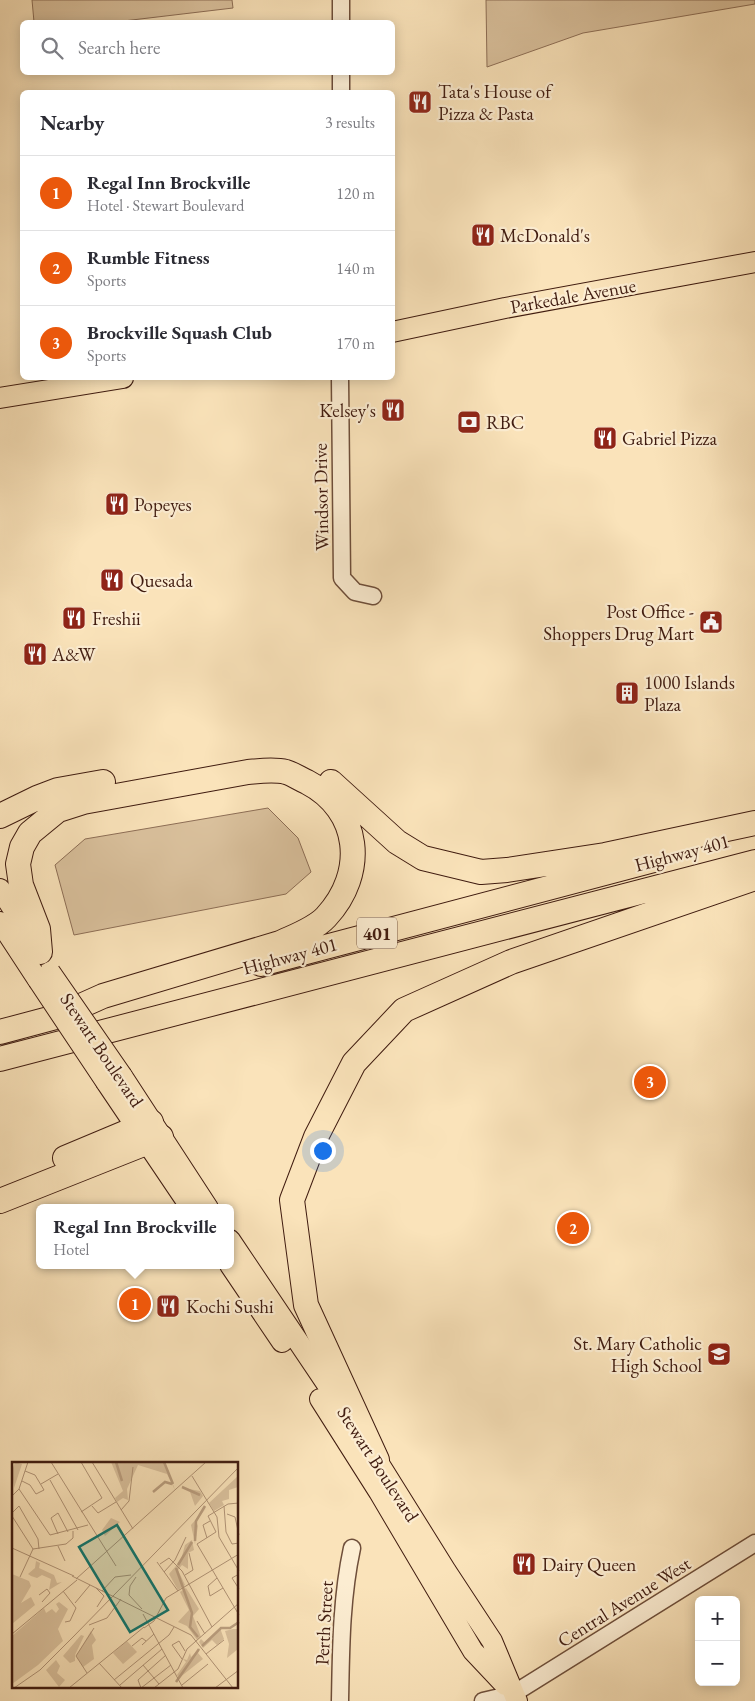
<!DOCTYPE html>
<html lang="en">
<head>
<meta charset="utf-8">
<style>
	body { margin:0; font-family:"EB Garamond",serif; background:#f7f7f7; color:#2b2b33 }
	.controls { position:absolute; right:15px; bottom:15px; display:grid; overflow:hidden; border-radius:8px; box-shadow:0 2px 12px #0003 }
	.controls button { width:45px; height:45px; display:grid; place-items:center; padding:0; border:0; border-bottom:1px solid #e1e1e2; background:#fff; color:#2b2b33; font:25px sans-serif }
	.you { position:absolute; left:322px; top:1150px; width:18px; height:18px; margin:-12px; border:4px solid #fff; border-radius:50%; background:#1a73e8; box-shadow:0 0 0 8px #1a73e833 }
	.badge { display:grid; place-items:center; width:32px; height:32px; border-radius:50%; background:#ea580c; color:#fff; font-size:16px; font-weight:700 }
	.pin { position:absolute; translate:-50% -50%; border:2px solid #fff; box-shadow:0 1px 5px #0006 }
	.popup { position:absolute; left:36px; top:1204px; width:198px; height:65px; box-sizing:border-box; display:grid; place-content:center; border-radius:8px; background:#fff; filter:drop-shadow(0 1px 4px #0005); font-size:16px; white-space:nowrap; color:#7c7c81 }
	.popup b { font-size:19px; color:#2b2b33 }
	.popup::after { content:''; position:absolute; left:50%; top:100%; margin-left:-10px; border:10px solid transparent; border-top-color:#fff }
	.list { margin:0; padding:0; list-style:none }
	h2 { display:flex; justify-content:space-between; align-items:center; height:65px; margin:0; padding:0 20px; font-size:21px }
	h2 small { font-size:16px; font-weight:400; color:#7c7c81 }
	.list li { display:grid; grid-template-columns:32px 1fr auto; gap:15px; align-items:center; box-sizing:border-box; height:75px; padding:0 20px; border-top:1px solid #e1e1e2 }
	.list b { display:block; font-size:19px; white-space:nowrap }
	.list p { margin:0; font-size:16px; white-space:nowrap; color:#7c7c81 }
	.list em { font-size:16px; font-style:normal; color:#7c7c81 }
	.icon { flex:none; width:28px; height:28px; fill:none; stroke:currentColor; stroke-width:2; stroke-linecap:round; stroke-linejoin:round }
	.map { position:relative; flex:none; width:755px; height:1701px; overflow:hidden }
	.search { position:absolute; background:#fff; box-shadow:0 2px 12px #0003; left:20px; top:20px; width:375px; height:55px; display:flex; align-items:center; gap:12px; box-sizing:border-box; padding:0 18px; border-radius:8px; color:#7c7c81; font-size:19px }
	.panel { position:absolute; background:#fff; box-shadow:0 2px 12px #0003; left:20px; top:90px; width:375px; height:290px; border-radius:8px }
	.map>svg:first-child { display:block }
	.green { fill:#dac19d; stroke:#8d6e56 }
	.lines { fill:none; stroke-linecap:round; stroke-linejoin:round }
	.minor-casing { stroke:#6e4e3a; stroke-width:19 }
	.major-casing { stroke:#401c10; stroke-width:22 }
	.highway-casing { stroke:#401c10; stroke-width:26 }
	.minor { stroke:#fcedd2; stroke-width:16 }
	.major { stroke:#fae3ba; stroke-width:20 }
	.highway { stroke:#fae3ba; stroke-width:24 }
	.major-bridge-casing { stroke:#401c10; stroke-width:22; stroke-linecap:butt }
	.major-bridge { stroke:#fae3ba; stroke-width:20 }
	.labels { text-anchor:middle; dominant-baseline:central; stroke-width:4.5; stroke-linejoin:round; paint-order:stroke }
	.shield { fill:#fcedd2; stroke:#785b4a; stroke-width:1 }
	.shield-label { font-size:18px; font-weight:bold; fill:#401c10 }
	.poi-label { font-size:19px; fill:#401c10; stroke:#fcedd2; text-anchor:start }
	.street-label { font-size:19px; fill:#401c10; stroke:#fcedd2 }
	.inset-river { fill:none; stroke:#bb9f80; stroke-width:2.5 }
	.inset-road { fill:none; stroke:#b09376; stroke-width:1 }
	.view { fill:#0f766e; fill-opacity:0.15; stroke:#0f766e; stroke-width:2.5 }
	.inset-edge { fill:none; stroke:#401c10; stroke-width:2.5 }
</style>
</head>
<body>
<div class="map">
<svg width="755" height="1701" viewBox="0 0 755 1701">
	<rect width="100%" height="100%" fill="#fae3ba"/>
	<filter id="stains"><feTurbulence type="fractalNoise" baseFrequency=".004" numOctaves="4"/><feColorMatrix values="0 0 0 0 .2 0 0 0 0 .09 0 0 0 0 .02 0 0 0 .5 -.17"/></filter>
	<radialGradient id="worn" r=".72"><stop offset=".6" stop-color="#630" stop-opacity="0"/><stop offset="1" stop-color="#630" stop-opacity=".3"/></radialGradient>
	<path class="green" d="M32 0H232L233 8 115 22H34Z
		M486 0H755V4L583 33 487 67Z
		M268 808 298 838 311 872 286 894 74 935 55 865 85 839Z"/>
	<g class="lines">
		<g class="minor-casing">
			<path id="minor" d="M341 22V0
				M341 92V72
				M340 378 342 578 355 592 373 596
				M340 1701C341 1650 341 1599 352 1548
				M483 1701 513 1694
				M507 1701 513 1694 755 1543"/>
		</g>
		<g class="major-casing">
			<path id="major" d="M392 332 505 308 755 262
				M0 398 123 378
				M0 889 40 950
				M0 922 38 980
				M122 1076 208 1208
				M106 1082 191 1208
				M230 1240 351 1420
				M230 1265 282 1342
				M320 1399 379 1492 473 1651 505 1685
				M368 1446 446 1571 492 1641 517 1701"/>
		</g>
		<g class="highway-casing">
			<path id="highway" d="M331 782 397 842 423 858 481 872 507 870 605 855 755 823
				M0 816 37 798 58 790 103 782
				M40 952 38 929 21 885 18 864 22 847 30 833 58 810 83 802 248 772C260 771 274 769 286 772 293 774 300 779 307 782 361 810 367 873 326 917 315 929 295 936 280 943L103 996 56 1017
				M261 964 654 860
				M0 1032 71 1013
				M0 1059 755 862
				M65 1158 151 1122
				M0 1201 161 1137
				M377 1460 306 1305 292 1200 316 1137 354 1063 404 1010 511 962 755 878"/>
		</g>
		<use href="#minor" class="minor"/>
		<use href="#major" class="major"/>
		<use href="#highway" class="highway"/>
		<g class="major-bridge-casing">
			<path id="major-bridge" d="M50 972 122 1076
				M38 980 106 1082"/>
		</g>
		<use href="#major-bridge" class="major-bridge"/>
	</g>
	<defs>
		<g id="restaurant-square" transform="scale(1.25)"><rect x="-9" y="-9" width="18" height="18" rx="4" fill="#8f2418" stroke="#fcedd2"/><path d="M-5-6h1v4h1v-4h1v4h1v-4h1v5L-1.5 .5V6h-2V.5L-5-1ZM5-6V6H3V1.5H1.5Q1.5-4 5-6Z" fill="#fff"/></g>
		<g id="bank-square" transform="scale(1.25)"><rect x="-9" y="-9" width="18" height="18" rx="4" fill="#8f2418" stroke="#fcedd2"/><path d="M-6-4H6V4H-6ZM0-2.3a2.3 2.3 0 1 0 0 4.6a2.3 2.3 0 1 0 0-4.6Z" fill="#fff"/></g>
		<g id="civic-square" transform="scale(1.25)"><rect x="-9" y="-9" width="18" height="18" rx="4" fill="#8f2418" stroke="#fcedd2"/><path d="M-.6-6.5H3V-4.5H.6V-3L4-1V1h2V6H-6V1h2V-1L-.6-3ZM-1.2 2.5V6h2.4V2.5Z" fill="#fff"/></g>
		<g id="building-square" transform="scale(1.25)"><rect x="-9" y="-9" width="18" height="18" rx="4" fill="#8f2418" stroke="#fcedd2"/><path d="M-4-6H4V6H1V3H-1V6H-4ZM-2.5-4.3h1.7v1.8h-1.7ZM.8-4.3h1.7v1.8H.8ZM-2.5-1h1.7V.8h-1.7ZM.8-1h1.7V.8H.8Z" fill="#fff"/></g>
		<g id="school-square" transform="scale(1.25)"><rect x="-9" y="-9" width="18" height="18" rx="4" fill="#8f2418" stroke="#fcedd2"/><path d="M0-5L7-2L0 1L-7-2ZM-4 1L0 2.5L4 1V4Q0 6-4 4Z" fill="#fff"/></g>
	</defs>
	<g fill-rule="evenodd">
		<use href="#restaurant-square" x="420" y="102"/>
		<use href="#restaurant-square" x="483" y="235"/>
		<use href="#restaurant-square" x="393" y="410"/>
		<use href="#bank-square" x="469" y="422"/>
		<use href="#restaurant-square" x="605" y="438"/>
		<use href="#restaurant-square" x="117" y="504"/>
		<use href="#restaurant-square" x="112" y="580"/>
		<use href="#restaurant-square" x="74" y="618"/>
		<use href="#civic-square" x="711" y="622"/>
		<use href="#restaurant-square" x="35" y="654"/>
		<use href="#building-square" x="627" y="693"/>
		<use href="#restaurant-square" x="168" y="1306"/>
		<use href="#school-square" x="719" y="1354"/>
		<use href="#restaurant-square" x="524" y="1564"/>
	</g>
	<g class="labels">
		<rect class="shield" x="357" y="917.5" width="40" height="31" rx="4"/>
		<g class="shield-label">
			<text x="377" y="933">401</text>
		</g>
		<g class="poi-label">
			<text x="438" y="91">Tata's House of<tspan x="438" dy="22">Pizza &amp; Pasta</tspan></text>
			<text x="500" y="235">McDonald's</text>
			<text x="376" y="410" text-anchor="end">Kelsey's</text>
			<text x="486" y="422">RBC</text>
			<text x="622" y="438">Gabriel Pizza</text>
			<text x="134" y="504">Popeyes</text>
			<text x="130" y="580">Quesada</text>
			<text x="694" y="611" text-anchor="end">Post Office -<tspan x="694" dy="22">Shoppers Drug Mart</tspan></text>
			<text x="92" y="618">Freshii</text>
			<text x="52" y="654">A&amp;W</text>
			<text x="644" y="682">1000 Islands<tspan x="644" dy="22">Plaza</tspan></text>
			<text x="186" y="1306">Kochi Sushi</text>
			<text x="702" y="1343" text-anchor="end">St. Mary Catholic<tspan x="702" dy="22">High School</tspan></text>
			<text x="542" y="1564">Dairy Queen</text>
		</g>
		<g class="street-label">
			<text transform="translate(573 296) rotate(-10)">Parkedale Avenue</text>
			<text transform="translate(321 497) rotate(-91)">Windsor Drive</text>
			<text transform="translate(682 853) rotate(-15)">Highway 401</text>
			<text transform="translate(290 956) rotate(-15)">Highway 401</text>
			<text transform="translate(102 1050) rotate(56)">Stewart Boulevard</text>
			<text transform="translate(378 1464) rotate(57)">Stewart Boulevard</text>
			<text transform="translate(624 1602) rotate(-32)">Central Avenue West</text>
			<text transform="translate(324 1623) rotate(-87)">Perth Street</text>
		</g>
	</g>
	<g transform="translate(12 1462)">
		<rect width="226" height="226" fill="#fae3ba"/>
		<path d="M3 0 10 2 2 26 0 9ZM99 0H153L163 28 155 12 126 3 115 27 116 38 111 36 105 40 103 36 111 29ZM226 14V25L217 28V37L210 39 212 43 202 49 197 41ZM177 27 188 29 191 34 183 44ZM195 45 184 59 186 64 183 82 179 63ZM99 56 108 60 93 74 90 68ZM180 78 182 88 176 91V107L170 103 166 108 173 123 166 128 157 112 169 98 173 83ZM24 99 28 101 27 106 42 113 45 121 50 120 37 128 39 117 30 113 25 116 19 114 16 112 23 106ZM0 112 17 119 19 124 9 141 19 135 23 143 0 162ZM174 126 187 147 181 154 189 175 185 178 175 164 166 160 177 148 168 130ZM47 140 56 147 46 167 51 179 26 203 0 222V174L32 146 34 151 40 147 44 151 47 147 44 142ZM208 166 212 177 205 183 200 178 191 186 187 180 189 177 193 181ZM221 167H226V187L215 196 217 182 213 169ZM79 169 84 178 80 183 82 197 71 205 64 194ZM69 173 72 174 63 193V199L58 201 51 194ZM115 179 125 190 111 202 101 191ZM188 186 186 191 191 197 167 216 165 213 174 200 171 197 175 198 178 191 179 195ZM44 198 48 204 45 211 53 218 47 225 34 208Z" fill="#dac19d"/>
		<path class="inset-river" d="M104 0 110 19M152 0 161 22M170 25 188 33M141 30 153 20 160 22M183 79 184 59 193 44M166 103 180 80M164 106 180 151 178 165 186 175M190 184 209 166H218L227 160M164 220 187 187"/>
		<path class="inset-road" d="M39 0 104 104M69 0 90 36 69 50M80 0 121 67M180 14 205 55 207 75 227 109M38 18 66 68M10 19 18 23 24 32 32 28 23 13 13 9M29 22 46 12M7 27 38 73 76 63M0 34 7 27 16 0M227 41 216 42 196 54 204 70 185 82 227 153M80 44 86 51 104 40M212 44 214 70 220 82 227 81M109 48 117 39 121 5M0 51 7 44 26 77 27 87M215 52 223 55 227 73M0 54 21 87M46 72 39 56 46 51 56 70M195 76 191 63 198 59M46 84 53 99M0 86 62 114M21 87 54 82 61 76V69M145 100 166 129M148 102 157 96 170 109 200 165M152 110 163 98 174 75M227 112 220 116 227 127M173 113 181 108 177 91M60 114 179 173 221 226M8 115 21 87M124 115 118 124 117 133 130 147M205 116 196 124 198 134 211 126M64 117 194 0M84 126 92 134 85 145M51 129 64 146 58 159 53 160M90 129 103 115 119 113M27 133 35 127 38 131 30 140M63 141 78 123M131 152 171 226M185 159 193 172M77 163 95 156 109 137M132 166 142 159 154 136 227 92M0 172 65 118M130 183 142 172M120 184 130 176 134 179M194 192 212 178M170 197 160 183 167 179 173 189M87 201 110 226M131 203 147 222M136 209 154 193M75 211 64 194 82 166M102 218 157 173 162 165M108 223 150 187M170 223 196 202M2 226 28 208 61 175 227 5M57 226 132 165M129 226 159 203M129 226 126 218 136 209M142 226 166 207 175 187 227 141M203 226 227 208"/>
		<path class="view" d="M105 63 156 148 118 170 67 85Z"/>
		<rect width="226" height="226" class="inset-edge"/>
	</g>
	<rect width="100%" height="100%" filter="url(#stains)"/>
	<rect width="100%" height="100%" fill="url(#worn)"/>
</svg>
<div class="controls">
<button>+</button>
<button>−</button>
</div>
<div class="you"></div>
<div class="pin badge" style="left:135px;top:1304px">1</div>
<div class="popup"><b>Regal Inn Brockville</b>Hotel</div>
<div class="pin badge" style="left:573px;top:1228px">2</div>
<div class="pin badge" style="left:650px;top:1082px">3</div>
<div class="search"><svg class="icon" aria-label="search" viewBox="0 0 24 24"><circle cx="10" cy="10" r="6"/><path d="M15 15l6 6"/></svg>Search here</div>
<section class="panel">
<h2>Nearby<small>3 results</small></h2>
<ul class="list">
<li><span class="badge">1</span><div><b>Regal Inn Brockville</b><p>Hotel · Stewart Boulevard</p></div><em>120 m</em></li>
<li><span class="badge">2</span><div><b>Rumble Fitness</b><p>Sports</p></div><em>140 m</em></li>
<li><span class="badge">3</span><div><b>Brockville Squash Club</b><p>Sports</p></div><em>170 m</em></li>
</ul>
</section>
</div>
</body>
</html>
